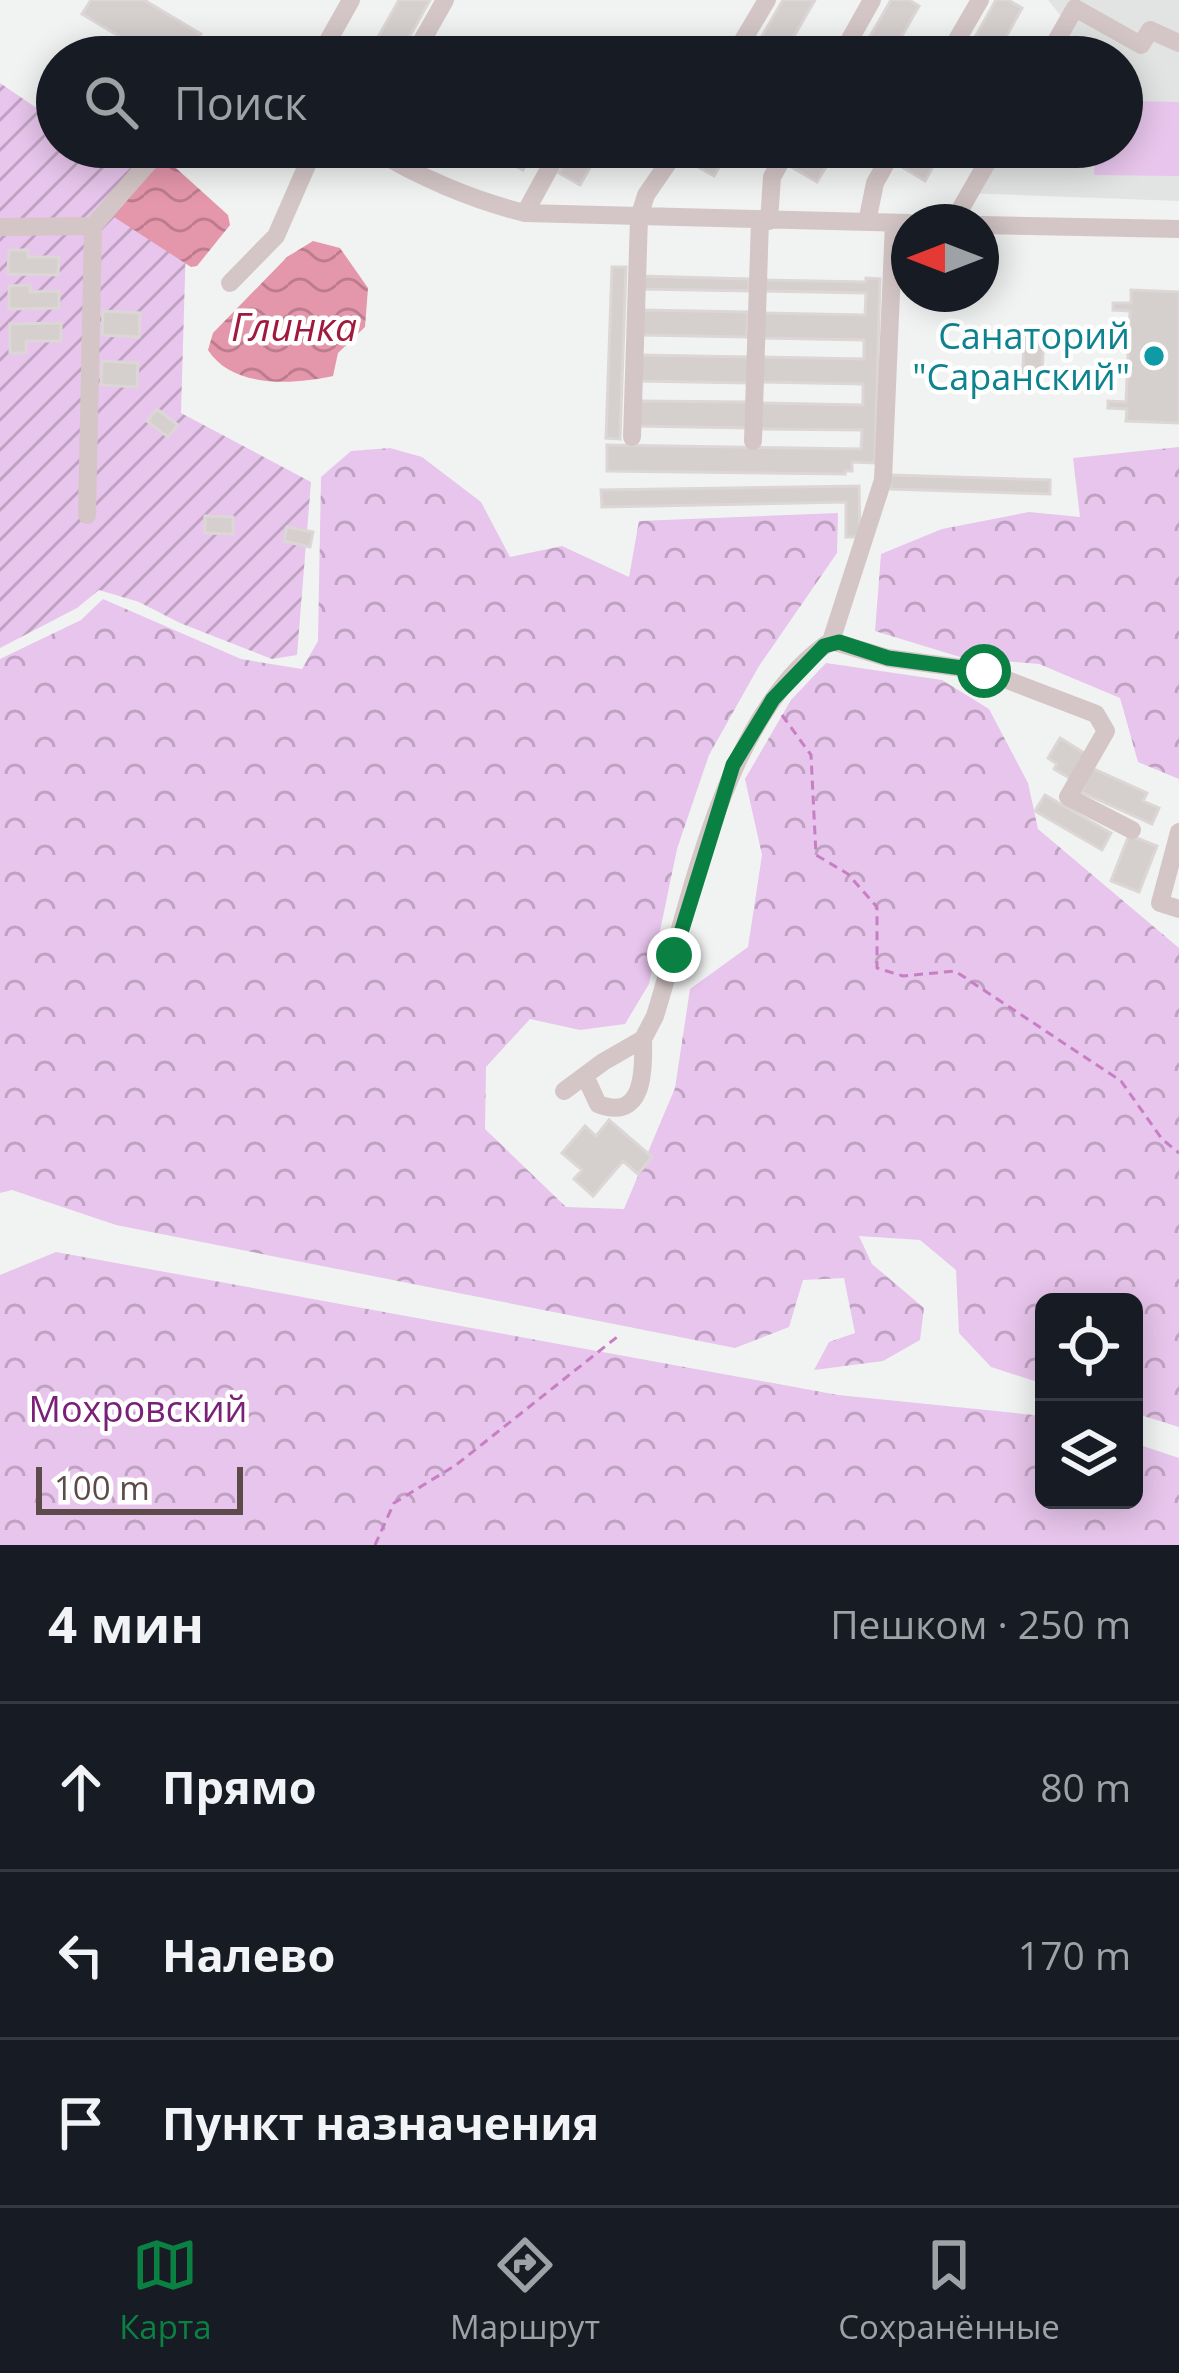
<!DOCTYPE html>
<html lang="ru">
<head>
<meta charset="utf-8">
<style>
	body { margin:0; font-family:"Open Sans",sans-serif; background:#242831; color:#f1f3f6 }
	.controls { position:absolute; right:36px; bottom:36px; display:grid; overflow:hidden; border-radius:18px; box-shadow:0 6px 30px #0003 }
	.controls button { width:108px; height:108px; display:grid; place-items:center; padding:0; border:0; border-bottom:3px solid #363941; background:#171b24; color:#f1f3f6; font:60px sans-serif }
	.compass { position:absolute; left:891px; top:204px; width:108px; height:108px; border-radius:50%; background:#171b24; box-shadow:0 6px 30px #0003; rotate:270deg }
	.scale { position:absolute; left:36px; bottom:30px; width:207px; box-sizing:border-box; padding-left:12px; border:6px solid #5d4a4b; border-top:0; font-size:33px; line-height:42px; white-space:nowrap; color:#5d4a4b; -webkit-text-stroke:9px #fff; paint-order:stroke }
	.stop { position:absolute; width:36px; height:36px; margin:-27px; border:9px solid #0b8043; border-radius:50%; background:#fff }
	.stop.end { background:#0b8043; border-color:#fff; box-shadow:0 3px 12px #0008 }
	.list { margin:0; padding:0; list-style:none }
	h2 { display:flex; justify-content:space-between; align-items:center; height:156px; margin:0; padding:0 48px; font-size:51px }
	h2 small { font-size:39px; font-weight:400; color:#9ea1a6 }
	.list li { display:grid; grid-template-columns:78px 1fr auto; gap:36px; align-items:center; box-sizing:border-box; height:168px; padding:0 48px; border-top:3px solid #363941 }
	.list b { display:block; font-size:45px; white-space:nowrap }
	.list em { font-size:39px; font-style:normal; color:#9ea1a6 }
	.icon { flex:none; width:66px; height:66px; fill:none; stroke:currentColor; stroke-width:2; stroke-linecap:round; stroke-linejoin:round }
	.map { position:relative; flex:none; width:1179px; height:1545px; overflow:hidden }
	.search { position:absolute; background:#171b24; box-shadow:0 6px 30px #0003; left:36px; right:36px; top:36px; height:132px; display:flex; align-items:center; gap:30px; box-sizing:border-box; padding:0 42px; border-radius:66px; color:#9ea1a6; font-size:45px }
	.sheet { height:660px; background:#171b24 }
	nav { display:flex; justify-content:space-around; align-items:center; box-sizing:border-box; height:168px; border-top:3px solid #363941; background:#171b24; font-size:33px; color:#9ea1a6 }
	nav a { display:grid; justify-items:center; gap:6px }
	nav .on { color:#0b8043 }
	.map>svg:first-child { display:block }
	.education { fill:#e2e4e3 }
	.forest { fill:url(#forest-crowns) }
	.park { fill:#e8c5ec }
	.garden { fill:url(#garden-furrows) }
	.water { fill:url(#water-waves) }
	.building { fill:#d5cfce; stroke:#dcd7d6; stroke-width:3 }
	.lines { fill:none; stroke-linecap:round; stroke-linejoin:round }
	.path { stroke:#c77fc4; stroke-width:3; stroke-dasharray:9 6; stroke-linecap:butt }
	.minor { stroke:#d4c6c6; stroke-width:18 }
	.route { stroke:#0b8043; stroke-width:15 }
	.culture-dot { fill:#0f9aa8; stroke:#fff; stroke-width:4.5 }
	.labels { text-anchor:middle; dominant-baseline:central; stroke-width:9; stroke-linejoin:round; paint-order:stroke }
	.culture-label { font-size:36px; fill:#0d838f; stroke:#fff; text-anchor:end }
	.park-label { font-size:36px; fill:#792176; stroke:#fff }
	.water-label { font-size:39px; font-style:italic; fill:#a01a3e; stroke:#fff }
</style>
</head>
<body>
<div class="map">
<svg width="1179" height="1545" viewBox="0 0 1179 1545">
	<defs>
		<pattern id="forest-crowns" width="20" height="18" patternUnits="userSpaceOnUse" patternTransform="scale(3)"><rect width="20" height="18" fill="#e8c5ec"/><path d="M2 6a3 3 0 1 1 6 0M12 15a3 3 0 1 1 6 0" fill="none" stroke="#bfa2c1"/></pattern>
		<pattern id="garden-furrows" width="10" height="10" patternUnits="userSpaceOnUse" patternTransform="scale(3)"><rect width="10" height="10" fill="#e8c5ec"/><path d="M-1 1l2-2M0 10L10 0M9 11l2-2" fill="none" stroke="#bfa2c1"/></pattern>
		<pattern id="water-waves" width="16" height="10" patternUnits="userSpaceOnUse" patternTransform="scale(3)"><rect width="16" height="10" fill="#e496ab"/><path d="M0 5q4-4 8 0t8 0" fill="none" stroke="#bc7c8d"/></pattern>
	</defs>
	<rect width="100%" height="100%" fill="#f1f3f2"/>
	<path class="education" d="M1048 0H1179V201L964 193 989 147H1122V57H1038L1061 16Z"/>
	<path class="forest" d="M1179 447V779L1138 762 1120 698 1039 664 960 657 875 631 881 554 942 529 1029 512 1080 517 1073 458Z
		M390 448 422 457 481 502 510 557 562 546 629 577 639 521 838 513 837 553 759 666 709 755 677 849 649 984 625 1024 580 1030 530 1019 486 1067 485 1129 566 1207 624 1209 675 1088 690 989 748 947 762 855 745 779 791 700 826 663 942 680 989 709 1028 783 1038 829 1179 948V1427L1134 1413V1302H1044V1384L991 1367 959 1333 956 1270 920 1240 859 1236 872 1264 924 1308 920 1340 883 1361 814 1370 829 1342 855 1333 844 1278 803 1280 789 1327 735 1348 116 1225 12 1190 0 1193V659L81 620 103 599 241 659 302 669 318 641 321 477 351 451Z
		M56 1252 838 1395 1044 1416V1500H1134V1443L1179 1458V1545H0V1275Z"/>
	<path class="park" d="M1122 101 1179 102V176L1094 175 1095 147H1122Z"/>
	<path class="garden" d="M0 83 57 122V147L139 148 191 187 186 242 181 413 311 482 297 655 272 659 180 623 139 602 99 590 77 608 0 648Z"/>
	<path class="water" d="M166 159 228 215 230 225 197 266 191 267 114 217 148 172Z
		M313 241 340 248 368 288 365 327 338 353 333 376C292 385 232 388 208 350L213 333 287 257Z"/>
	<path class="building" d="M91 0H144L201 34 187 57H154L82 14Z
		M399 0H430L401 52 377 39Z
		M783 0H815L782 57H750Z
		M891 0H909L919 6 890 57H858Z
		M996 0H1008L1022 8 995 57H964Z
		M478 147H534L523 170Z
		M574 147H602L580 185 559 173Z
		M663 147H731L714 176Z
		M806 147H838L817 182 793 168Z
		M913 147H944L925 181 902 167Z
		M9 250H28V257H59L58 275 8 274Z
		M612 267H626L620 439 606 438Z
		M641 276 749 279V291L641 289Z
		M866 278 880 279 875 463 852 462V471H845V474L607 471V445L861 449 862 430 758 429V403L863 405V384L760 382V357L864 359V340L761 338 762 313 865 315 866 293 763 291V280L866 282Z
		M30 285V292L59 291V308L9 309V286Z
		M1131 290 1179 292V423L1126 421 1127 409 1108 408V401L1126 402 1130 311 1113 310V303H1131Z
		M642 310 748 312 747 337 642 335Z
		M103 311 140 313 139 337 102 335Z
		M61 323V341H26V353H10V324Z
		M1024 329 1044 330 1042 375 1023 374Z
		M640 355 749 357 748 383 639 381Z
		M102 361 138 363 137 387 101 385Z
		M638 401 747 402 746 428 638 426Z
		M157 409 178 425 168 437 147 421Z
		M891 475 1050 480V494L891 489Z
		M859 486 860 537H846V502L602 507 601 490Z
		M205 516 233 517V534L205 533Z
		M287 527 313 532 310 547 284 541Z
		M1060 738 1086 754 1071 779 1054 769 1057 764 1048 758Z
		M1092 768 1147 793 1143 801 1159 808 1152 824 1081 792Z
		M1045 795 1111 833 1102 850 1035 811Z
		M1129 835 1157 846 1139 892 1111 881Z
		M609 1120 652 1157 638 1174 623 1161 593 1196 574 1179 582 1170 562 1153 585 1126 596 1136Z"/>
	<g class="lines">
		<path class="path" d="M782 715 811 755 816 855 848 874 877 907V968L903 976 955 971 1121 1081 1162 1139 1179 1153
			M375 1545 394 1503 456 1465 617 1337"/>
		<path class="minor" d="M582 50 595 57
			M319 57 351 0
			M421 57 415 53 445 0
			M733 57 767 0
			M840 57 872 0
			M947 57 980 0
			M1047 57 1075 8 1141 45 1150 30 1179 43
			M370 147C416 176 472 200 525 213L909 223
			M525 213 561 147
			M769 221 772 177 789 147
			M867 222 875 183 895 147
			M953 222 996 147
			M981 225 1179 229
			M0 227 93 226 162 147
			M230 283 276 236 315 147
			M632 437 639 218 646 195 679 147
			M753 441 760 220
			M87 515 93 226
			M831 641 883 480 894 223
			M1179 832 1160 903 1179 909
			M586 1078 598 1104C644 1122 644 1071 643 1039
			M564 1091 603 1062 643 1039 655 1016C691 901 725 711 831 641L888 658 984 671 1096 714 1106 731 1068 797 1132 830"/>
	</g>
	<g class="lines">
		<path class="route" d="M674 955 733 765 773 699 824 646 839 642 888 658 984 671"/>
	</g>
	<circle class="culture-dot" cx="1154" cy="356" r="12"/>
	<g class="labels">
		<g class="culture-label">
			<text x="1130" y="335">Санаторий<tspan x="1130" dy="41">"Саранский"</tspan></text>
		</g>
		<g class="park-label">
			<text x="138" y="1408">Мохровский</text>
		</g>
		<g class="water-label">
			<text x="294" y="325">Глинка</text>
		</g>
	</g>
</svg>
<div class="controls">
<button><svg class="icon" aria-label="locate" viewBox="0 0 24 24"><circle cx="12" cy="12" r="6"/><path d="M12 2v4M12 18v4M2 12h4M18 12h4"/></svg></button>
<button><svg class="icon" aria-label="layers" viewBox="0 0 24 24"><path d="M12 4l9 5-9 5-9-5zM3 14l9 5 9-5"/></svg></button>
</div>
<svg class="compass" viewBox="-18 -18 36 36"><path d="M0-13l5 13h-10z" fill="#e53935"/><path d="M0 13l5-13h-10z" fill="#9ea1a6"/></svg>
<div class="scale">100 m</div>
<div class="stop" style="left:984px;top:671px"></div>
<div class="stop end" style="left:674px;top:955px"></div>
<div class="search"><svg class="icon" aria-label="search" viewBox="0 0 24 24"><circle cx="10" cy="10" r="6"/><path d="M15 15l6 6"/></svg>Поиск</div>
</div>
<section class="sheet">
<h2>4 мин<small>Пешком · 250 m</small></h2>
<ul class="list">
<li><svg class="icon" aria-label="ahead" viewBox="0 0 24 24"><path d="M12 20V5M6 11l6-6 6 6"/></svg><div><b>Прямо</b></div><em>80 m</em></li>
<li><svg class="icon" aria-label="left" viewBox="0 0 24 24"><path d="M17 20v-9H6M10 6l-5 5 5 5"/></svg><div><b>Налево</b></div><em>170 m</em></li>
<li><svg class="icon" aria-label="arrive" viewBox="0 0 24 24"><path d="M6 21V4h12l-3 4 3 4H6"/></svg><div><b>Пункт назначения</b></div></li>
</ul>
</section>
<nav>
<a class="on"><svg class="icon" aria-label="map" viewBox="0 0 24 24"><path d="M3 6l6-2 6 2 6-2v14l-6 2-6-2-6 2zM9 4v14M15 6v14"/></svg>Карта</a>
<a><svg class="icon" aria-label="directions" viewBox="0 0 24 24"><path d="M12 3l9 9-9 9-9-9zM9 14v-3h6M13 9l2 2-2 2"/></svg>Маршрут</a>
<a><svg class="icon" aria-label="saved" viewBox="0 0 24 24"><path d="M7 4h10v16l-5-4-5 4z"/></svg>Сохранённые</a>
</nav>
</body>
</html>
